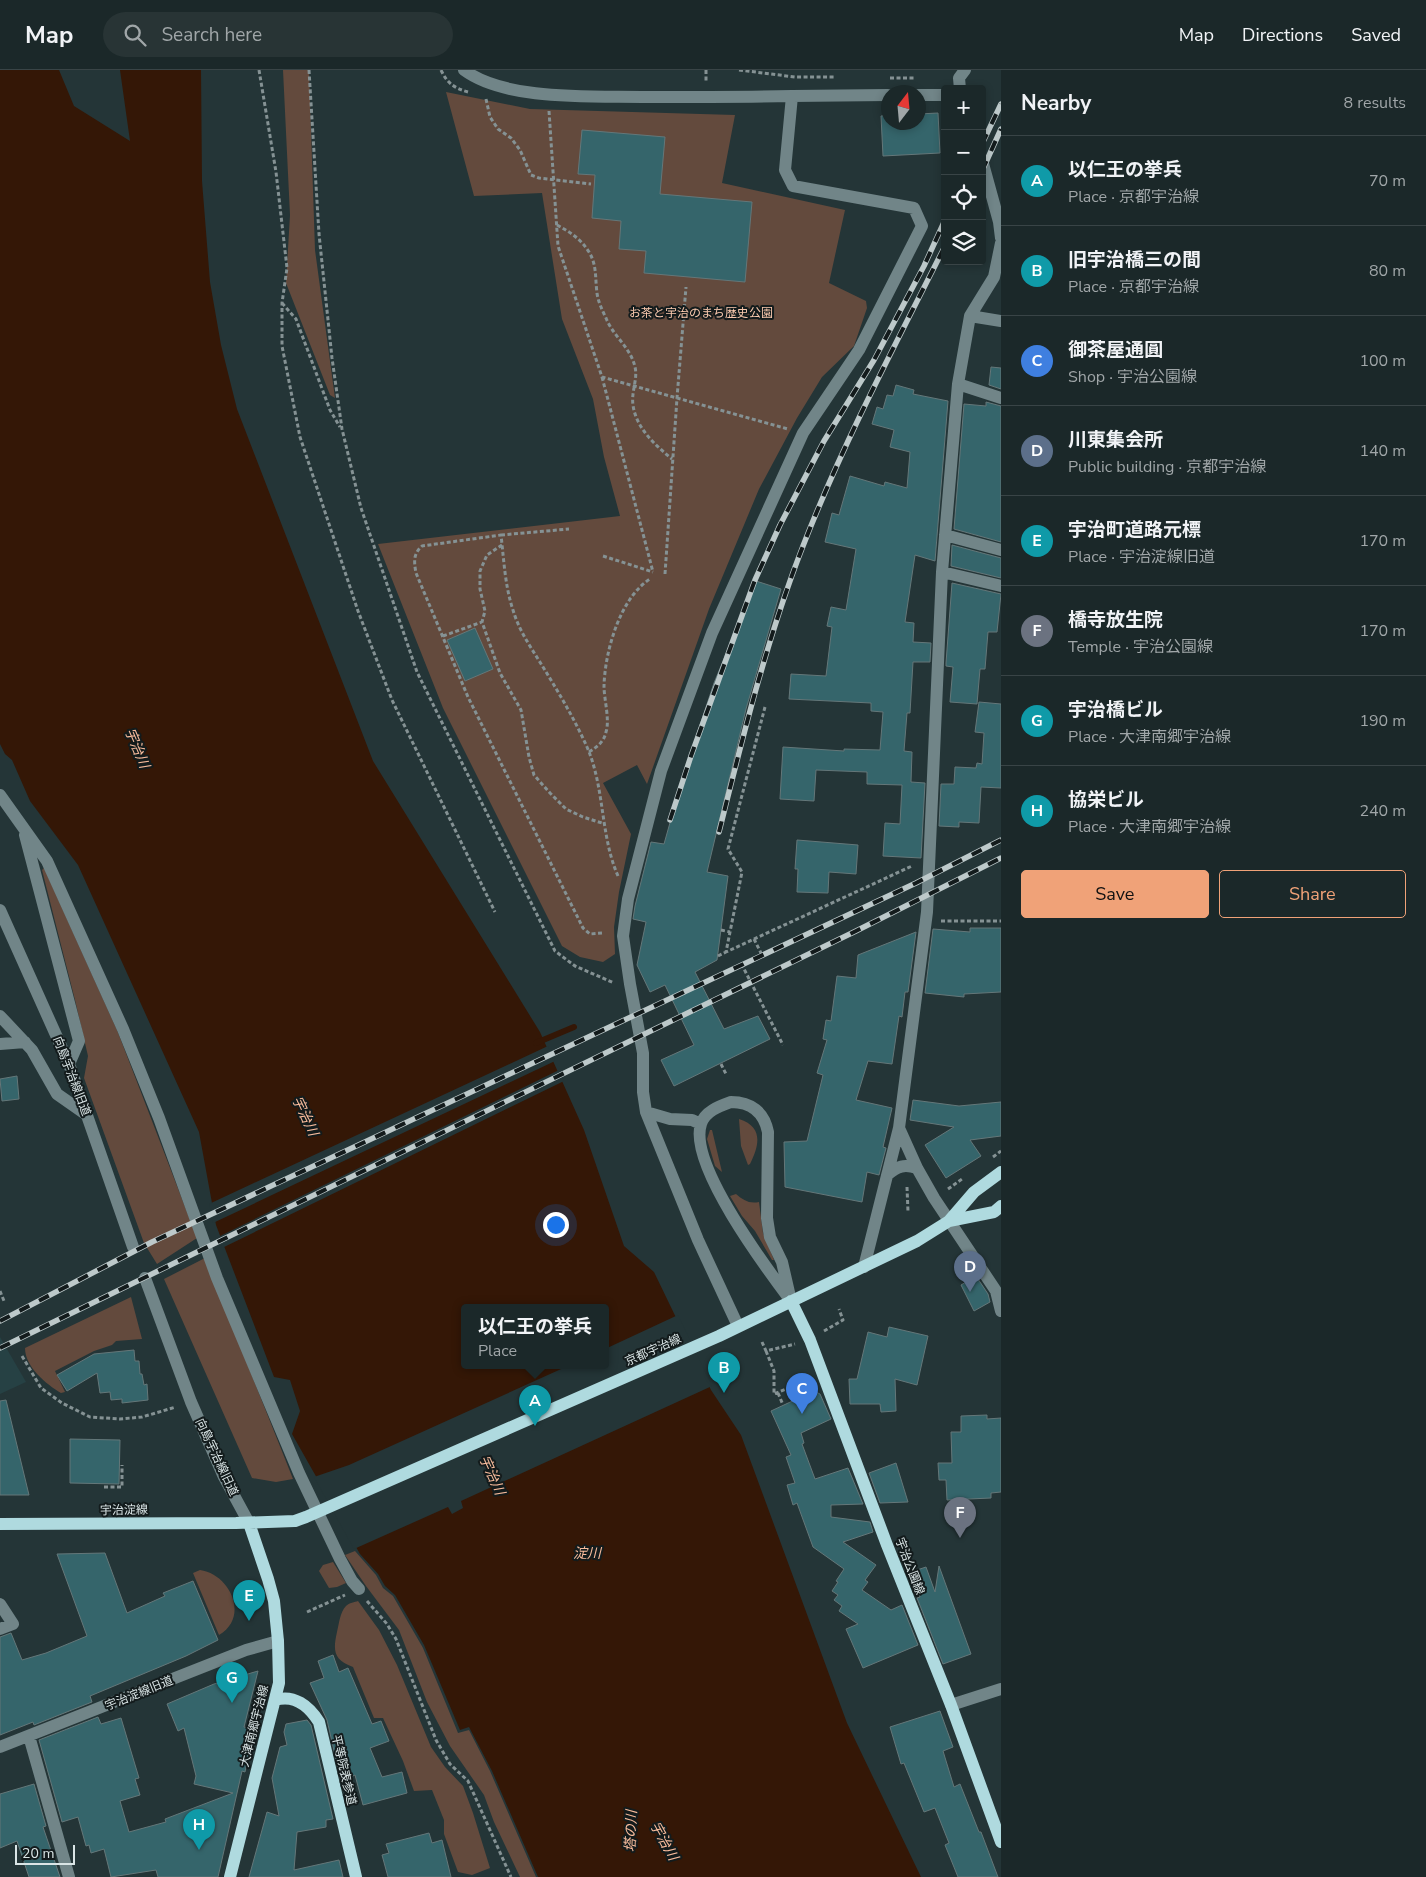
<!DOCTYPE html>
<html lang="en">
<head>
<meta charset="utf-8">
<style>
	body { margin:0; font-family:"Nunito Sans","Noto Sans JP",sans-serif; background:#283435; color:#f1f3f6 }
	.controls { position:absolute; right:15px; top:15px; display:grid; overflow:hidden; border-radius:5px; box-shadow:0 2px 8px #0003 }
	.controls button { width:45px; height:45px; display:grid; place-items:center; padding:0; border:0; border-bottom:1px solid #394446; background:#1b2829; color:#f1f3f6; font:25px sans-serif }
	.compass { position:absolute; left:881px; top:15px; width:45px; height:45px; border-radius:50%; background:#1b2829; box-shadow:0 2px 8px #0003; rotate:16deg }
	.scale { position:absolute; left:15px; bottom:12px; width:60px; box-sizing:border-box; padding-left:5px; border:2px solid #dae5e6; border-top:0; font-size:14px; line-height:18px; white-space:nowrap; color:#dae5e6; -webkit-text-stroke:4px #131b1c; paint-order:stroke }
	.you { position:absolute; left:555px; top:1154px; width:18px; height:18px; margin:-12px; border:4px solid #fff; border-radius:50%; background:#1a73e8; box-shadow:0 0 0 8px #1a73e833 }
	.badge { display:grid; place-items:center; width:32px; height:32px; border-radius:50%; background:#f0a278; color:#fff; font-size:16px; font-weight:700 }
	.pin { position:absolute; translate:-50% -41px; filter:drop-shadow(0 1px 2px #0008) }
	.pin::after { content:''; position:absolute; top:26px; width:18px; height:15px; background:inherit; clip-path:polygon(0 0,100% 0,50% 100%) }
	.popup { position:absolute; left:461px; top:1234px; width:148px; height:65px; box-sizing:border-box; display:grid; place-content:center; border-radius:5px; background:#1b2829; filter:drop-shadow(0 1px 4px #0005); font-size:16px; white-space:nowrap; color:#a0a6a8 }
	.popup b { font-size:19px; color:#f1f3f6 }
	.popup::after { content:''; position:absolute; left:50%; top:100%; margin-left:-10px; border:10px solid transparent; border-top-color:#1b2829 }
	.list { margin:0; padding:0; list-style:none }
	h2 { display:flex; justify-content:space-between; align-items:center; height:65px; margin:0; padding:0 20px; font-size:21px }
	h2 small { font-size:16px; font-weight:400; color:#a0a6a8 }
	.list li { display:grid; grid-template-columns:32px 1fr auto; gap:15px; align-items:center; box-sizing:border-box; height:90px; padding:0 20px; border-top:1px solid #394446 }
	.list b { display:block; font-size:19px; white-space:nowrap }
	.list p { margin:0; font-size:16px; white-space:nowrap; color:#a0a6a8 }
	.list em { font-size:16px; font-style:normal; color:#a0a6a8 }
	.actions { display:flex; gap:10px; padding:15px 20px }
	.actions a { flex:1; padding:11px 0; border:1px solid #f0a278; border-radius:5px; text-align:center; font-size:18px; color:#f0a278 }
	.actions .main { background:#f0a278; color:#111 }
	.icon { flex:none; width:28px; height:28px; fill:none; stroke:currentColor; stroke-width:2; stroke-linecap:round; stroke-linejoin:round }
	.map { position:relative; flex:none; width:1001px; height:1807px; overflow:hidden }
	header { display:flex; align-items:center; gap:30px; box-sizing:border-box; height:70px; padding:0 25px; background:#1b2829; border-bottom:1px solid #394446 }
	header strong { font-size:24px }
	nav { display:flex; gap:28px; margin-inline-start:auto; font-size:18px }
	.search { width:350px; height:45px; background:#283435; display:flex; align-items:center; gap:12px; box-sizing:border-box; padding:0 18px; border-radius:28px; color:#a0a6a8; font-size:19px }
	main { display:flex }
	aside { flex:1; background:#1b2829 }
	.map>svg:first-child { display:block }
	.built { fill:#264144 }
	.green { fill:#634a3d }
	.water { fill:#341706; fill-rule:evenodd }
	.pier { fill:#243537 }
	.lines { fill:none; stroke-linecap:round; stroke-linejoin:round }
	.stream { stroke:#341706; stroke-width:6 }
	.building { fill:#35656b; stroke:#647779 }
	.path { stroke:#859294; stroke-width:3; stroke-dasharray:4 2.5; stroke-linecap:butt }
	.minor { stroke:#718588; stroke-width:12 }
	.major { stroke:#afdadf; stroke-width:12 }
	.rail-casing { stroke:#bdc9ca; stroke-width:5.5 }
	.rail { stroke:#131b1c; stroke-width:4; stroke-dasharray:11; stroke-linecap:butt }
	.labels { text-anchor:middle; dominant-baseline:central; stroke-width:4; stroke-linejoin:round; paint-order:stroke }
	.park-label { font-size:12px; fill:#fbcaaf; stroke:#131b1c }
	.street-label { font-size:12px; fill:#dae5e6; stroke:#131b1c }
	.water-label { font-size:14px; font-style:italic; fill:#f9bc9c; stroke:#131b1c }
</style>
</head>
<body>
<header>
<strong>Map</strong>
<div class="search"><svg class="icon" aria-label="search" viewBox="0 0 24 24"><circle cx="10" cy="10" r="6"/><path d="M15 15l6 6"/></svg>Search here</div>
<nav><a>Map</a><a>Directions</a><a>Saved</a></nav>
</header>
<main>
<div class="map">
<svg width="1001" height="1807" viewBox="0 0 1001 1807">
	<rect width="100%" height="100%" fill="#243537"/>
	<path class="built" d="M0 1267 26 1312 0 1324Z"/>
	<path class="green" d="M283 0H309L315 180 335 328 330 325 286 213 290 145Z
		M446 22 530 39 735 45 722 113 845 140 829 213 866 231 867 238 854 276 822 307 797 348 759 419 709 539 647 714 637 695 603 713 631 764 619 822 614 857 615 884 603 892 580 887 562 876 443 638 378 474 620 446 604 387 593 329 562 249 542 123 474 126Z
		M44 798 117 960 197 1168 157 1194 144 1173 84 1008 88 986 75 930 42 800Z
		M739 1049C764 1057 759 1076 750 1094L748 1095 741 1076Z
		M710 1060H712L722 1102 715 1096 707 1069Z
		M736 1124C743 1130 749 1134 759 1132L763 1163 774 1190H772L755 1161 742 1146 730 1126Z
		M205 1188 293 1409 276 1412 252 1408 164 1209Z
		M131 1227 142 1269 116 1271 112 1275 94 1281 55 1301 65 1322 61 1323C46 1314 25 1297 25 1278Z
		M355 1481 376 1505 383 1518 393 1526 423 1578 458 1663 469 1660 490 1701 536 1807H520L494 1752 484 1725 450 1676 427 1632 399 1560 366 1516 345 1485Z
		M333 1492 346 1513 337 1517 329 1518 319 1501 323 1495Z
		M200 1500C230 1504 250 1547 219 1565L193 1503Z
		M358 1531 379 1560 397 1595 431 1677 445 1697 463 1716 473 1743 490 1798 472 1805 458 1802 444 1764V1750L432 1720 414 1721 403 1691 383 1648H374L353 1597C333 1590 333 1580 337 1562 339 1554 340 1542 346 1536 349 1533 355 1532 358 1531Z"/>
	<path class="water" d="M0 0H59L74 36 130 71 120 0H201L202 111 210 212 221 275 237 339 373 691 540 962 584 1060 624 1176 654 1202 711 1320 741 1365 847 1653 921 1807H538L492 1701 469 1657 460 1660 424 1575 395 1525 385 1516 378 1504 360 1484 292 1364 300 1341 290 1310 274 1307 216 1155 199 1062 78 795 30 731 12 690 5 684 0 674ZM465 1237H605V1295H465Z"/>
	<path class="pier" d="M548 976 555 991 213 1153 209 1134Z
		M559 1000 564 1011 222 1178 218 1167Z
		M678 1245 712 1316 461 1431 463 1438 452 1444 448 1437 354 1479 314 1407 349 1395 570 1295H605V1279Z"/>
	<g class="lines">
		<path class="stream" d="M536 973 574 957"/>
	</g>
	<path class="building" d="M938 43 940 83 883 86 881 46 888 45V52H918V44Z
		M582 60 665 67 660 124 752 132 745 212 644 203 646 181 619 179 621 151 592 148 595 105 578 104Z
		M991 297 1001 298V319L989 315Z
		M896 315 914 320 913 324 948 331 935 491 915 485 905 552 914 553 913 572 931 573 930 592H913L910 643H907L904 681 912 682 911 712 925 713 921 788 883 786 885 753 900 754 902 715 867 714V702L816 700 814 731 780 729 783 677 844 681V679L880 680 883 642 871 641V633L789 629 791 604 826 606 832 557 827 556 831 537 846 540 856 479 825 472 832 443 839 445 850 406 884 416 885 412 907 418 910 382 890 377 894 360 872 354 877 337 883 339 887 325 893 326Z
		M986 332 1001 336V472L954 459 964 334 986 336Z
		M952 475 1001 488V508L951 496Z
		M756 511 781 519 746 639 707 802 728 806 717 890 695 902 724 959 758 946 770 969 674 1016 661 990 694 975 665 915 650 922 637 895 646 852 633 849 635 836 651 772 664 774 684 703 714 613Z
		M952 513 1001 524 997 562H988L985 599H980L977 634 950 632 953 597 946 596V593Z
		M475 558 493 599 465 611 447 570Z
		M979 632 1001 634V718L981 717 979 753 959 752V757L939 756 941 714H954L955 697 976 698 977 693 982 694 984 663 975 662Z
		M797 770 858 775 856 804 829 802 828 823 797 822 798 799H795Z
		M970 858H1001V922L964 924V927L925 923 933 859 970 862Z
		M916 862 908 922H905L902 947 899 946 892 994 868 991 856 1030 892 1038 883 1077 886 1078 879 1105 867 1102 862 1132 785 1117 784 1072 807 1071 823 1005 817 1003 827 970 823 969 826 950 831 951 837 906 856 908 858 885Z
		M17 1006 19 1029 2 1031 0 1009Z
		M913 1030 959 1036 1001 1032V1066L970 1070 981 1086 946 1108 925 1075 954 1057 910 1050Z
		M976 1206 988 1224 990 1232 974 1241 961 1215Z
		M889 1257 928 1266 917 1315 895 1309 896 1341 881 1342 880 1334H850L849 1309H857L868 1262 887 1267Z
		M134 1280 135 1291H139L140 1304H142L144 1315 147 1314 148 1330 122 1333V1329L111 1330 110 1322 100 1323 97 1303 67 1321 57 1305 94 1284Z
		M814 1321 820 1324 831 1349 801 1363 804 1373 802 1374 815 1409 848 1398 863 1434 831 1435V1447L870 1452 873 1462 843 1472 876 1495 865 1510 868 1512 862 1520 891 1540 902 1535 918 1575 863 1598 846 1559 858 1554 839 1541 842 1536 834 1530 838 1525 832 1521 838 1512 836 1511 844 1499 813 1477 797 1433 793 1435 787 1415 795 1413 786 1387 791 1385 771 1341Z
		M6 1330 29 1425H0V1331Z
		M987 1345V1349L1001 1348V1422L991 1423V1428L947 1430 946 1410H939L938 1393H952L951 1362H961V1346Z
		M70 1369 120 1370 119 1414 70 1413Z
		M896 1393 908 1432 880 1433 869 1403Z
		M105 1483 127 1543 165 1526 163 1523 193 1511 218 1570 186 1586 90 1626 92 1632 34 1655 33 1652 0 1665V1567L11 1563 22 1590 46 1583 87 1566 57 1484Z
		M939 1496 971 1584 943 1594 917 1528 920 1527 911 1502 926 1497 935 1522Z
		M333 1585 339 1602 348 1598 372 1654 381 1651 389 1671 370 1678 382 1707 402 1702 407 1723 363 1735 355 1705 341 1711 327 1650 310 1613 324 1608 318 1591Z
		M258 1601 244 1657 253 1659 245 1702 242 1701 218 1807H158L156 1800 111 1807 104 1779 91 1783 89 1775 86 1776 78 1747 62 1752 39 1670 98 1647 101 1654 121 1648 139 1708 135 1709 140 1725 120 1731 129 1762 166 1752 165 1749 233 1723 194 1714 196 1706 184 1658 178 1661 167 1634 214 1614Z
		M940 1641 953 1677 943 1681 954 1717 960 1714 979 1762H981L998 1807H958L945 1775 949 1773 935 1738 924 1742 904 1693 901 1694 890 1657Z
		M307 1650 311 1655 333 1749 326 1750V1757L297 1762 294 1800 339 1790 343 1807H249L267 1742 279 1746 272 1708 280 1677 287 1675 284 1662 286 1654Z
		M34 1714 46 1756 43 1757 60 1807H29L17 1771 0 1778V1724Z
		M429 1763 432 1773 442 1770 451 1807H388L382 1785 389 1783 386 1774Z"/>
	<g class="lines">
		<path class="path" d="M259 0 276 102 287 198 282 233V276L300 367 358 541 392 630 495 842
			M309 0 319 164 332 288 342 359 361 438 417 602 555 881 575 896 614 913
			M441 0C447 13 454 18 468 22
			M706 0V11
			M739 0 795 7H834
			M890 8H914
			M486 29 490 47 498 59 511 68 520 80 531 105 539 108 591 114
			M549 41 558 176 602 307 788 359
			M557 155C570 162 581 169 589 182 597 195 595 208 597 223 598 231 602 240 606 248 613 266 631 278 635 297 638 309 631 322 633 335 636 358 655 375 672 389
			M282 233 296 249 330 340 340 357
			M602 307 653 502
			M501 465 569 459
			M502 475 487 485 480 501V519L485 541 482 552 500 603 521 640 529 687 534 705 550 723 566 739 583 747 605 754
			M603 486 653 502
			M665 504 677 328 686 217
			M443 566 482 552
			M765 637 728 779 742 802 726 882 912 796
			M589 682C597 677 604 672 606 662 610 650 604 629 604 616 605 581 620 528 650 509
			M941 851H1001
			M721 860 730 862
			M602 863 590 864 583 858 468 627 416 503C414 492 413 484 422 476L501 465C504 491 505 516 513 540 519 561 532 579 543 597 559 623 575 650 587 677 605 718 600 765 618 806
			M754 869 762 885 742 895 783 975
			M718 886 726 882
			M721 994 726 1004
			M993 1087 1001 1081
			M907 1117 908 1142
			M948 1119 962 1109
			M0 1221 4 1231
			M824 1261 843 1250 839 1239
			M762 1272 766 1281 795 1274
			M766 1281 774 1301V1324L808 1310
			M22 1286 41 1318 62 1333 90 1347 120 1349 142 1347 176 1337
			M802 1313 807 1324
			M778 1323 783 1335
			M104 1417H122V1395
			M367 1531 387 1554 396 1569 436 1670 450 1694 468 1711 511 1807
			M307 1542 345 1525"/>
		<path class="minor" d="M464 0C506 31 591 26 642 27 692 27 742 27 792 26
			M960 19 959 8 965 0
			M918 25H945
			M982 90 999 152 1001 168
			M970 246 1001 251
			M958 314 1001 328
			M945 465 1001 480
			M942 502 1001 516
			M0 725 47 791 123 959 159 1048 217 1208 299 1403 340 1489 352 1511 359 1519
			M25 765 79 971 69 994
			M0 840 69 994 133 1177
			M0 946 32 980 57 1024 87 1045
			M0 974 25 972
			M731 1032C751 1032 764 1042 768 1062L767 1148 770 1167 782 1192 791 1231C767 1199 688 1094 701 1054 705 1041 720 1036 731 1032Z
			M646 1042 670 1049 692 1050 701 1054
			M899 1058 917 1098 934 1128 996 1221 1001 1241
			M887 1105C898 1096 904 1094 917 1098
			M864 1197 899 1058 927 842 942 502 958 314 970 246 994 207 1001 173
			M145 1208 191 1332 224 1407 249 1453
			M738 1256 698 1170 646 1042 643 1022V983L630 914 623 866 628 829 661 701 712 563 803 363 859 280 922 156 914 138 793 116 785 100 792 26 888 25
			M0 1534 13 1554 0 1559
			M951 1635 1001 1619
			M29 1666 69 1807
			M0 1677 246 1580 278 1571"/>
		<path class="major" d="M949 1151 994 1142 1001 1136
			M791 1231 810 1270 887 1475 951 1635 1001 1772
			M0 1454 236 1453 295 1451 306 1447 719 1266 917 1171 949 1151 974 1122 1001 1102
			M275 1630C294 1624 309 1636 319 1652L356 1807
			M230 1807 279 1613 278 1571 274 1531 268 1509 249 1453"/>
		<g class="rail-casing">
			<path id="rail" d="M982 74 1001 34
				M982 101 1001 59
				M670 750 691 686 755 510 780 455 824 371 874 290 924 196 945 150
				M719 762C743 666 767 568 803 476 843 373 895 275 945 176
				M0 1251 152 1172 916 813 1001 770
				M0 1278 856 861 1001 788"/>
		</g>
		<use href="#rail" class="rail"/>
	</g>
	<g class="labels">
		<g class="park-label">
			<text x="701" y="243">お茶と宇治のまち歴史公園</text>
		</g>
		<g class="street-label">
			<text transform="translate(72 1006) rotate(69)">向島宇治線旧道</text>
			<text transform="translate(653 1280) rotate(-24)">京都宇治線</text>
			<text transform="translate(217 1387) rotate(65)">向島宇治線旧道</text>
			<text transform="translate(124 1440) rotate(-1)">宇治淀線</text>
			<text transform="translate(910 1496) rotate(69)">宇治公園線</text>
			<text transform="translate(139 1623) rotate(-22)">宇治淀線旧道</text>
			<text transform="translate(254 1656) rotate(-76)">大津南郷宇治線</text>
			<text transform="translate(344 1700) rotate(77)">平等院表参道</text>
		</g>
		<g class="water-label">
			<text transform="translate(137 678) rotate(67)">宇治川</text>
			<text transform="translate(305 1046) rotate(65)">宇治川</text>
			<text transform="translate(492 1405) rotate(66)">宇治川</text>
			<text x="587" y="1483">淀川</text>
			<text transform="translate(631 1761) rotate(-88)">塔の川</text>
			<text transform="translate(664 1771) rotate(61)">宇治川</text>
		</g>
	</g>
</svg>
<div class="controls">
<button>+</button>
<button>−</button>
<button><svg class="icon" aria-label="locate" viewBox="0 0 24 24"><circle cx="12" cy="12" r="6"/><path d="M12 2v4M12 18v4M2 12h4M18 12h4"/></svg></button>
<button><svg class="icon" aria-label="layers" viewBox="0 0 24 24"><path d="M12 4l9 5-9 5-9-5zM3 14l9 5 9-5"/></svg></button>
</div>
<svg class="compass" viewBox="-18 -18 36 36"><path d="M0-13l5 13h-10z" fill="#e53935"/><path d="M0 13l5-13h-10z" fill="#a0a6a8"/></svg>
<div class="scale">20 m</div>
<div class="you"></div>
<div class="pin badge" style="left:535px;top:1356px;background:#0f9aa8">A</div>
<div class="popup"><b>以仁王の挙兵</b>Place</div>
<div class="pin badge" style="left:724px;top:1323px;background:#0f9aa8">B</div>
<div class="pin badge" style="left:802px;top:1344px;background:#3f7fe0">C</div>
<div class="pin badge" style="left:970px;top:1222px;background:#5c6f8a">D</div>
<div class="pin badge" style="left:249px;top:1551px;background:#0f9aa8">E</div>
<div class="pin badge" style="left:960px;top:1468px;background:#6b7280">F</div>
<div class="pin badge" style="left:232px;top:1633px;background:#0f9aa8">G</div>
<div class="pin badge" style="left:199px;top:1780px;background:#0f9aa8">H</div>
</div>
<aside>
<h2>Nearby<small>8 results</small></h2>
<ul class="list">
<li><span class="badge" style="background:#0f9aa8">A</span><div><b>以仁王の挙兵</b><p>Place · 京都宇治線</p></div><em>70 m</em></li>
<li><span class="badge" style="background:#0f9aa8">B</span><div><b>旧宇治橋三の間</b><p>Place · 京都宇治線</p></div><em>80 m</em></li>
<li><span class="badge" style="background:#3f7fe0">C</span><div><b>御茶屋通圓</b><p>Shop · 宇治公園線</p></div><em>100 m</em></li>
<li><span class="badge" style="background:#5c6f8a">D</span><div><b>川東集会所</b><p>Public building · 京都宇治線</p></div><em>140 m</em></li>
<li><span class="badge" style="background:#0f9aa8">E</span><div><b>宇治町道路元標</b><p>Place · 宇治淀線旧道</p></div><em>170 m</em></li>
<li><span class="badge" style="background:#6b7280">F</span><div><b>橋寺放生院</b><p>Temple · 宇治公園線</p></div><em>170 m</em></li>
<li><span class="badge" style="background:#0f9aa8">G</span><div><b>宇治橋ビル</b><p>Place · 大津南郷宇治線</p></div><em>190 m</em></li>
<li><span class="badge" style="background:#0f9aa8">H</span><div><b>協栄ビル</b><p>Place · 大津南郷宇治線</p></div><em>240 m</em></li>
</ul>
<div class="actions"><a class="main">Save</a><a>Share</a></div>
</aside>
</main>
</body>
</html>
